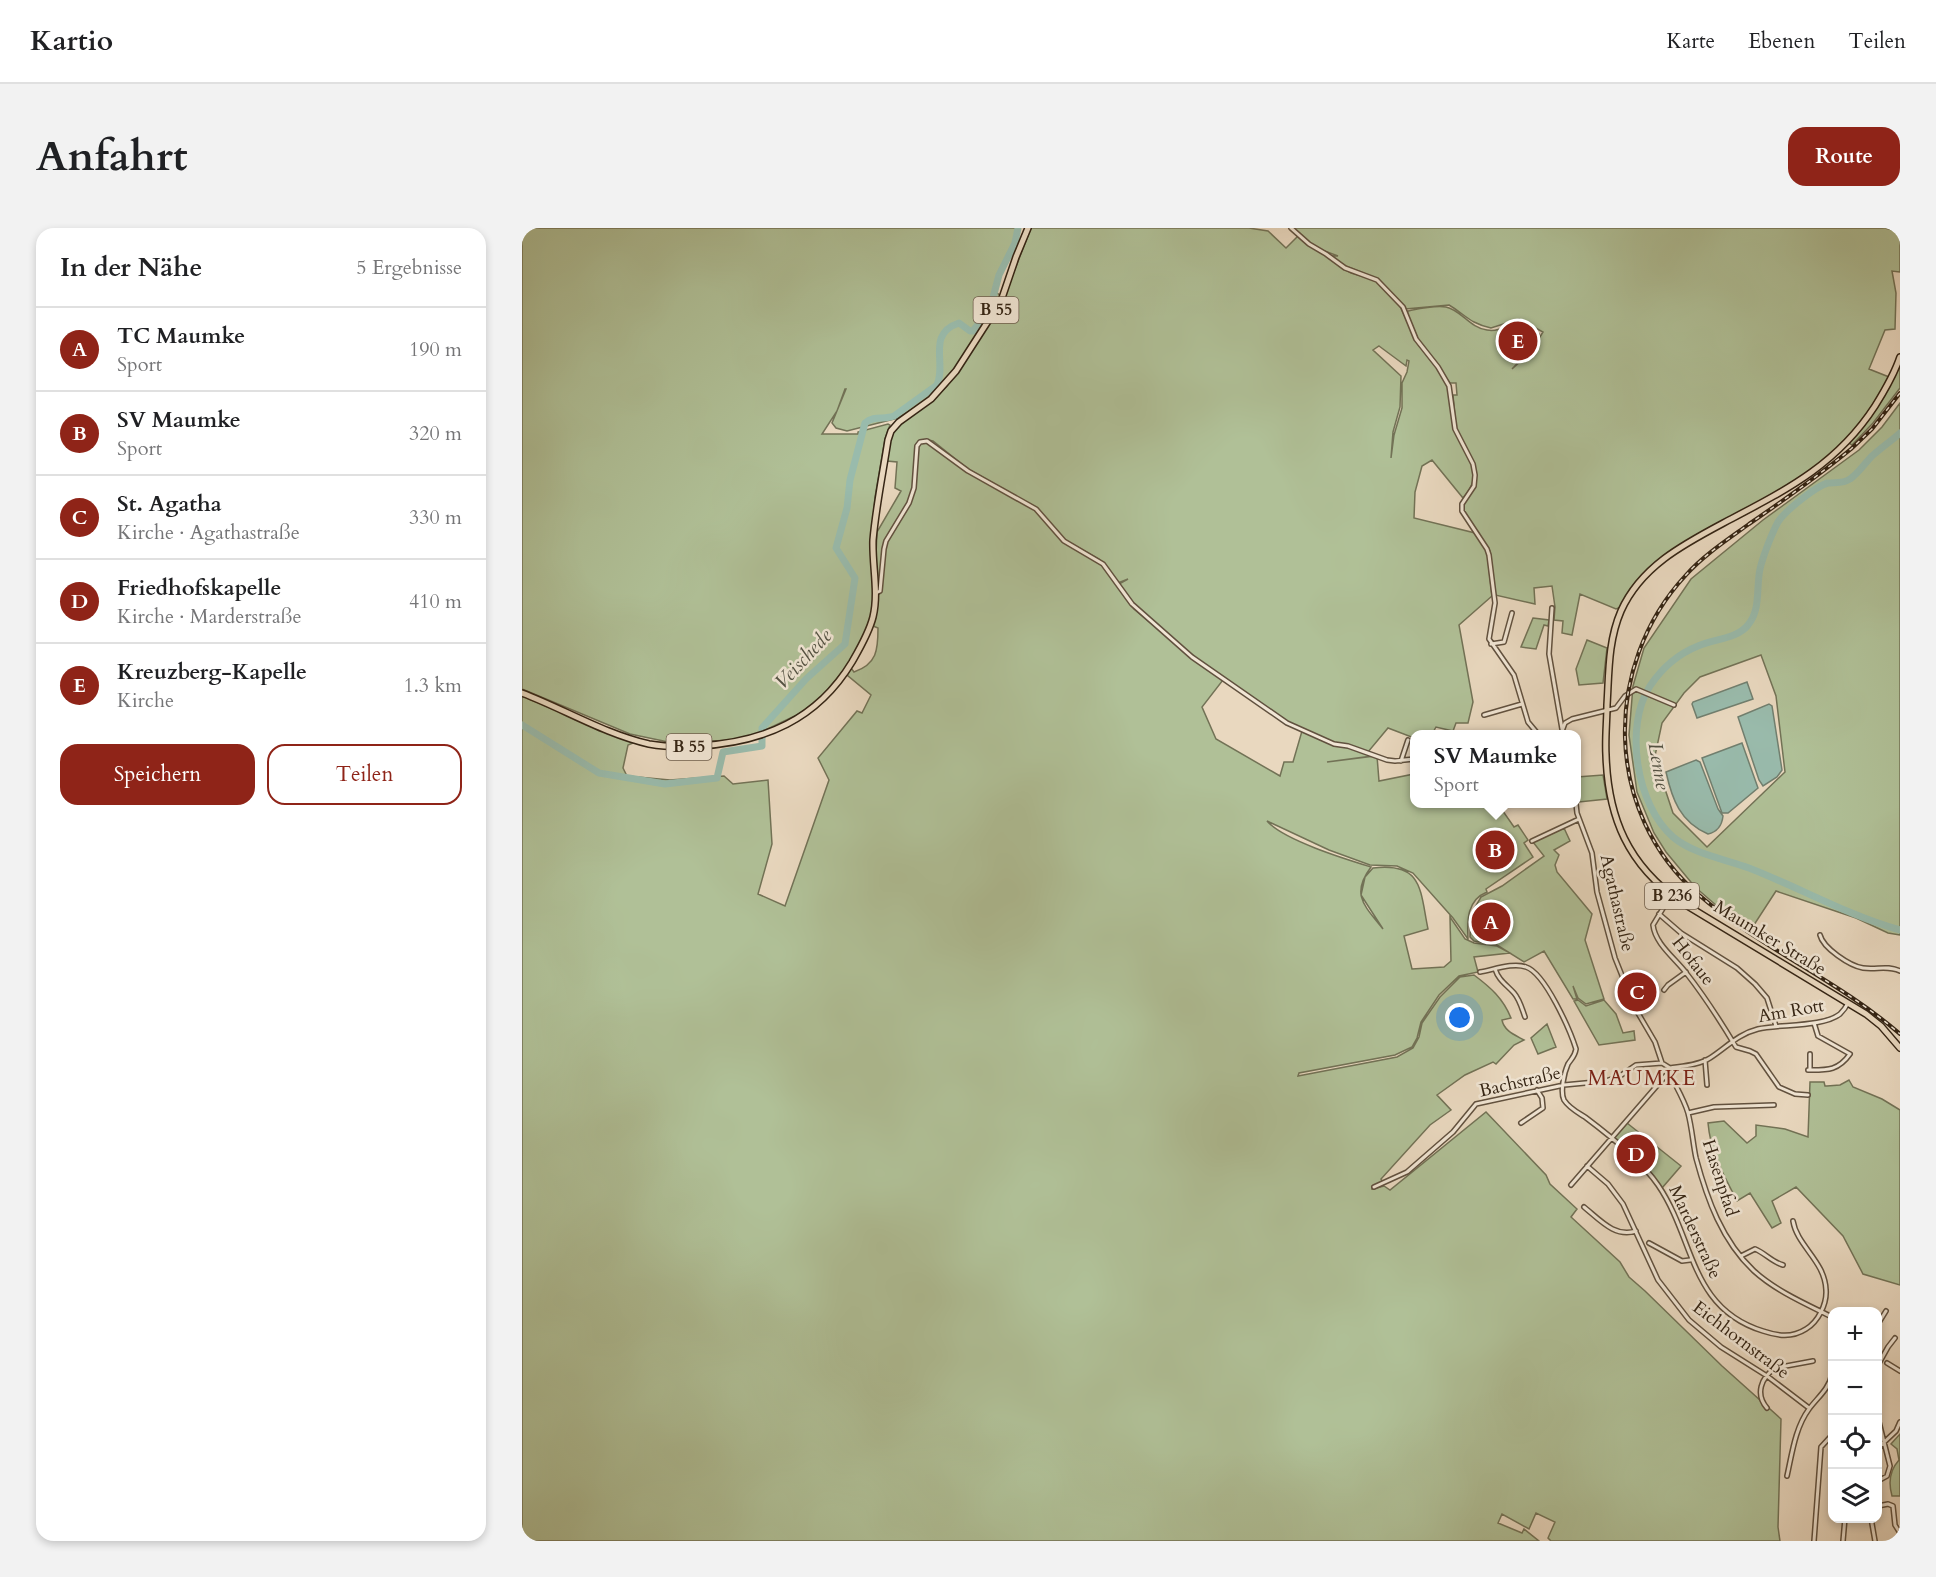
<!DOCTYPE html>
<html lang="de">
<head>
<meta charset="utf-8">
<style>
	body { margin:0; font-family:Cardo,serif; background:#f2f2f2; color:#202124 }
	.controls { position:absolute; right:18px; bottom:18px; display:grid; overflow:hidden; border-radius:12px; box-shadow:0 3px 9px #0003 }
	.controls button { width:54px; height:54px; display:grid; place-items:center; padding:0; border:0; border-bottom:2px solid #e0e0e0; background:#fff; color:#202124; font:30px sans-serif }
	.you { position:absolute; left:938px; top:790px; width:21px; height:21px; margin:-15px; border:4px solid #fff; border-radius:50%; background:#1a73e8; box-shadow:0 0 0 9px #1a73e833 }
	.badge { display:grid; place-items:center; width:39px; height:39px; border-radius:50%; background:#8f2418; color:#fff; font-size:20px; font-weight:700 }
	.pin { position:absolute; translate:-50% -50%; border:3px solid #fff; box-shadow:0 2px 6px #0006 }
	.popup { position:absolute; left:888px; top:502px; width:171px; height:78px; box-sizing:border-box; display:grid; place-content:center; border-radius:12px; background:#fff; filter:drop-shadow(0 2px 4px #0005); font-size:20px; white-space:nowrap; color:#757577 }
	.popup b { font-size:22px; color:#202124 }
	.popup::after { content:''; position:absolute; left:50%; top:100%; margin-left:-12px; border:12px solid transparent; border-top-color:#fff }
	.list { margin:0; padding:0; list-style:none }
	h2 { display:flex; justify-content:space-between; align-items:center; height:78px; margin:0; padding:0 24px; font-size:26px }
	h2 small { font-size:20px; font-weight:400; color:#757577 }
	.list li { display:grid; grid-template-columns:39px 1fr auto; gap:18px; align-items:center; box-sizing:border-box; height:84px; padding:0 24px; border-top:2px solid #e0e0e0 }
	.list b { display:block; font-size:22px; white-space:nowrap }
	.list p { margin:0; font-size:20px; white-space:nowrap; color:#757577 }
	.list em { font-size:20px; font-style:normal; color:#757577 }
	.actions { display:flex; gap:12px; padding:18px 24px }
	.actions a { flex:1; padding:14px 0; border:2px solid #8f2418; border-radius:18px; text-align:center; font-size:21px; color:#8f2418 }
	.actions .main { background:#8f2418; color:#fff }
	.icon { flex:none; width:33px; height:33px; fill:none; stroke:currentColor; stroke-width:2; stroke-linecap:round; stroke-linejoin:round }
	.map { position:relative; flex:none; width:1378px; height:1313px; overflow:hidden; border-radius:18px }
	header { display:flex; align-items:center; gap:36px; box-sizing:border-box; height:84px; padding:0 30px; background:#fff; border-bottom:2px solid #e0e0e0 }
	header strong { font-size:28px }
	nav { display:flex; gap:33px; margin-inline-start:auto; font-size:21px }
	.intro { display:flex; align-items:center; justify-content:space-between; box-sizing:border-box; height:144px; padding:0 36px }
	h1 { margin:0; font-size:42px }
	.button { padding:15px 27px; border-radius:18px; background:#8f2418; color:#fff; font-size:21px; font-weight:700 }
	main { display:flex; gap:36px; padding:0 36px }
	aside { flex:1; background:#fff; border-radius:18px; box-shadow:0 3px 9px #0003 }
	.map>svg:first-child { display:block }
	.green { fill:#b0c097; stroke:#727256; stroke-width:1.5; fill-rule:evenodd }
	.water { fill:#99bbac; stroke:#717f6f; stroke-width:1.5 }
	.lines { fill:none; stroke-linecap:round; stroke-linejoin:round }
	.river { stroke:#99bbac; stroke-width:7 }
	.street-casing { stroke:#61513f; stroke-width:6 }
	.primary-casing { stroke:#342414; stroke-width:8 }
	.street { stroke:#f1e6d5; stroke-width:3 }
	.primary { stroke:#e9d8bf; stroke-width:5 }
	.rail-casing { stroke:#342414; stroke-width:4 }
	.rail { stroke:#f1e6d5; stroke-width:1.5; stroke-dasharray:4.5; stroke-linecap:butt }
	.labels { text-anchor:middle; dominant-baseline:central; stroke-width:5; stroke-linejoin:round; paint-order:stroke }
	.shield { fill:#f1e6d5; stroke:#6d5e4e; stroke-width:1.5 }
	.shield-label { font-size:16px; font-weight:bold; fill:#342414 }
	.street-label { font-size:18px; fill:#342414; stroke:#f1e6d5 }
	.water-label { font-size:20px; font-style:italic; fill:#525142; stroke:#f1e6d5 }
	.quarter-label { font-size:21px; letter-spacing:1.5px; fill:#7a1f14; stroke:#f1e6d5 }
</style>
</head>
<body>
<header>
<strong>Kartio</strong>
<nav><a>Karte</a><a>Ebenen</a><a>Teilen</a></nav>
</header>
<div class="intro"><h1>Anfahrt</h1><a class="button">Route</a></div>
<main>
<aside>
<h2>In der Nähe<small>5 Ergebnisse</small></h2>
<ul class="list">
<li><span class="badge">A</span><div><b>TC Maumke</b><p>Sport</p></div><em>190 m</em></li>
<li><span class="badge">B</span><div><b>SV Maumke</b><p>Sport</p></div><em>320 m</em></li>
<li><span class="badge">C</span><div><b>St. Agatha</b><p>Kirche · Agathastraße</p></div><em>330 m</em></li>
<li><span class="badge">D</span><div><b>Friedhofskapelle</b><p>Kirche · Marderstraße</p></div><em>410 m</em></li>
<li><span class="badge">E</span><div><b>Kreuzberg-Kapelle</b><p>Kirche</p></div><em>1.3 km</em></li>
</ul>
<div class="actions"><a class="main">Speichern</a><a>Teilen</a></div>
</aside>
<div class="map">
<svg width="1378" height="1313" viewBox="0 0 1378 1313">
	<rect width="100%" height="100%" fill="#e9d8bf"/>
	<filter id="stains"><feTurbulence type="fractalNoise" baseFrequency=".00333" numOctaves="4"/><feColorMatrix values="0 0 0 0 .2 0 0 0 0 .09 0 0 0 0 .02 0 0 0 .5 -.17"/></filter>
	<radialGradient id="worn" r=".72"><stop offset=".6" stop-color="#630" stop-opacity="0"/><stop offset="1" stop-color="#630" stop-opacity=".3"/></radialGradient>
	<path class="green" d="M0 0H497L496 8 471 62 479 68 435 138 421 157 405 172 376 190 325 203 314 200 310 195 324 161H323L315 183 300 206H336V204L366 196 368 197 363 211 353 269 349 314 351 368 349 390 343 406 326 437 301 467 277 486 233 507 210 512 151 515 108 506 0 461Z
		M509 0H727L746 3 764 20 777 7 771 0H1363L1378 4V44L1370 43 1374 65 1373 101 1363 102 1347 141 1367 149C1349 181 1329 212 1301 236 1287 247 1269 256 1254 265 1198 295 1130 320 1099 379L1094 381 1058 366 1050 407 1040 405 1041 393 1032 392 1033 379 1030 358 1012 360 1013 376 973 367 968 323 941 285V276L949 264 954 249 951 232H949C954 248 952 258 941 270L910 232 900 238 893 264 892 290 953 305 965 323 970 368 937 397 951 474 946 495H934L931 503 914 499 910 506H892V510L866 500 846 524 813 516 764 494 746 480 676 433 613 380 597 356 606 351 596 355 577 331 543 312 519 285 510 277 446 241 411 213 406 212 407 216 445 244 509 278 519 286 542 314 577 332 612 381 675 434 701 452 680 479 694 511 758 548 762 534H771L780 503 813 518 826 519 850 528 805 534 853 528H855L857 553 892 546V576H976L992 599 996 597 1006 612 1002 615 1011 629 964 661 965 664C945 672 945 692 946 711L931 690 891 645 875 638 848 637 807 622 745 593C761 612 823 631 849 639 828 667 843 678 861 701L839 667 843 649 851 640C901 634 898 662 906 701L882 708 890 741 922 739 929 733 928 689 943 711 952 715 975 718 988 725 952 729 956 744 937 748 917 767 899 794 895 810 890 819 873 827 777 845 776 848 875 829 891 820 897 809 900 795 918 769 938 749 952 747C968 759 981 770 989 790L980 792C982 803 993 807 1002 812L992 817 974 836 971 834 943 847 915 867 929 882 908 897 859 951 861 954 850 959V961L862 958 868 962 964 884 1024 947 1028 956 1055 981 1049 989 1098 1034 1107 1049 1123 1063 1200 1138 1259 1191 1256 1299 1258 1313H1029L1026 1310 1033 1294 1014 1285 1007 1301 980 1286 976 1295 1000 1305 1002 1301 1017 1313H0V468L111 515 106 517 101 540 105 548 148 552 202 548 211 556 246 552 250 616 236 666 263 678 307 552 296 530 335 483 340 485 349 467 325 447 329 440 332 444C355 436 356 422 356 400L351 398 355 304 379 263 373 260 375 234 365 233 369 208 374 200 411 172 425 158 458 107 477 82ZM797 21 816 28H810L819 36 856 51 883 81 927 77C944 87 947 95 969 100L997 91 1021 104 1008 125 990 141 1006 124 1017 106C989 79 988 106 965 102 948 100 939 82 924 79 913 77 896 81 886 83L885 86 898 115 928 155H934L935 167H931L934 201 926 158 914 138 895 115 878 78 853 52 829 45 820 40ZM857 118 884 138 885 132 887 133 885 144 880 155V180L872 207 869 230 871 204 878 179 879 148 851 122Z
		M1378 137V160L1351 195 1330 217 1327 215C1347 191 1365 165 1378 137Z
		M1378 175V707L1366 705 1334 690 1254 663 1230 700 1195 678 1173 659 1144 624 1132 605 1115 564 1107 507 1111 458 1122 420 1169 351 1241 292 1337 222 1360 199ZM1239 427 1254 468 1263 544 1185 619 1151 585 1137 543 1131 537 1140 495 1162 465 1178 449Z
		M1011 390 1027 392 1026 398 1022 397 1014 421 999 419Z
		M1065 412 1085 420 1081 455 1057 457 1054 441Z
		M1081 547 1085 571 1057 574 1055 549Z
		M1042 600 1048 613 1032 622 1037 627 1033 637 1035 644 1070 686 1063 712 1082 771 1064 776 1056 770 1051 758 1055 771H1051L1022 723 1002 734 975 717 952 713 948 709 949 686 959 669 980 658 1022 628 1011 614Z
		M1056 772 1064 778 1082 772 1094 786 1101 805 1112 803 1113 812 1077 817 1052 773Z
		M1025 796 1034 819 1016 826 1009 810Z
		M1327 852 1331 859 1360 871 1378 882V1057L1341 1046 1321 1008 1274 959 1250 973 1259 995 1250 1000 1228 965 1215 973C1201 945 1189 927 1186 895L1202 893 1225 915 1234 908V897L1263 901 1286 909 1288 854H1302L1303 858H1305L1318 857Z
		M1105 895 1159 938 1140 960 1128 944 1091 911Z
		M1378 1206V1268H1370C1366 1254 1368 1242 1377 1232L1375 1221 1369 1216Z"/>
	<path class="water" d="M1225 454 1231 471 1175 490 1170 476 1171 474Z
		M1247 476 1250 478 1260 542 1255 549 1241 558 1237 552 1216 489Z
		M1220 515 1236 560 1206 585H1200L1180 530Z
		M1174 532 1178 534 1196 581 1201 588C1200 597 1195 604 1186 606 1158 594 1150 571 1144 544Z"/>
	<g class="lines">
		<path class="river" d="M1378 205C1369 213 1359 220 1350 228 1343 235 1336 246 1328 251 1321 256 1313 254 1306 255 1294 258 1263 283 1256 294 1250 305 1241 328 1238 341 1234 359 1239 382 1226 397 1215 411 1192 411 1176 418 1156 426 1140 440 1128 458 1102 498 1114 577 1151 609 1171 626 1203 631 1227 640 1276 659 1327 688 1378 702
			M0 497 77 545 143 556 195 550 201 524 240 518V500L284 451 323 416 333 350 314 320 325 280 328 252 343 195C352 187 362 192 372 188L415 157C425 135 404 106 437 95L448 103H451L468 81 477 47 493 15 496 0"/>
		<g class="street-casing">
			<path id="street" d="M769 0 787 16 804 26 823 40 855 52 881 79 894 111 916 139 927 158 933 201 951 236 953 247 952 258 940 276V283L965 321 967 327 973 375 967 411 992 447 1006 494 1016 506
				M354 365 358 363 362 321 364 313 387 275 392 260 395 218 398 214 405 213 446 243 514 281 542 313 581 336 610 376 670 429 765 495 812 516 826 518 865 532 873 533 892 531
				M1030 380 1027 426 1040 501
				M969 416 982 414 990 385
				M962 487 1000 476
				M1039 506 1043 495 1050 491 1094 480 1103 468 1114 461 1152 477
				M879 533 886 512
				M1054 576 1055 585 1070 625 1075 664 1093 730 1113 780 1133 814 1140 835 1148 840
				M1010 613 1057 591
				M1149 667 1131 697C1133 716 1154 731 1165 746 1183 769 1199 794 1214 819L1228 823 1234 826 1257 859 1273 866 1286 867
				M1137 686 1159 705 1215 740 1233 756 1245 770 1254 798
				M1298 707C1301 720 1328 738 1341 740 1355 742 1365 737 1378 743
				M973 741C977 753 984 756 992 765 998 772 1000 781 1003 789
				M958 744C971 742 991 734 1004 739 1023 745 1048 802 1054 821 1053 828 1050 830 1046 836 1042 845 1038 864 1042 872 1047 880 1055 884 1063 889 1087 907 1119 932 1136 957 1173 1011 1167 1080 1241 1103 1256 1108 1270 1110 1284 1101 1296 1094 1305 1076 1304 1062 1303 1033 1275 1018 1271 993
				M1142 762 1146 757 1164 744
				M1288 826V842
				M1183 832 1185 857
				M1148 840 1147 844C1153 857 1162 871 1166 885 1170 900 1171 916 1174 930 1185 971 1200 1013 1232 1043 1254 1063 1284 1076 1310 1089
				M1148 840C1161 838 1177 837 1188 830 1205 819 1216 806 1236 801 1257 796 1302 799 1318 786 1321 783 1324 779 1326 775
				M1286 842C1305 842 1316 843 1328 826L1296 808 1292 795
				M1166 885 1192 879 1252 877
				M999 895 1021 880 1020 870 1015 862
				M1065 938 1086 956 1101 976 1136 1052 1167 1092 1199 1119 1245 1148 1287 1180
				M1049 957 1146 845
				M852 959 885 944 931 904 954 876 1042 857 1084 853 1098 848 1114 837 1140 835
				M1062 979C1078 992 1093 1010 1114 1003
				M1127 1015 1160 1033 1168 1032
				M1219 1028 1233 1021C1243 1025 1250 1034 1261 1037
				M1356 1096 1364 1083
				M1356 1130V1156
				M1365 1135 1378 1143
				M1356 1137 1366 1119 1373 1110
				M1245 1180C1233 1166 1239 1150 1253 1140L1291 1133
				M1356 1190 1368 1238 1365 1248 1356 1253
				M1356 1220 1374 1203 1378 1194
				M1265 1248C1270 1226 1273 1200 1287 1181 1296 1169 1307 1161 1310 1146
				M1356 1278 1366 1276 1371 1278 1373 1297 1378 1305
				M1349 1290 1353 1313
				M1292 1313 1299 1219 1310 1207
				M1321 1313 1323 1290"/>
		</g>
		<g class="primary-casing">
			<path id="primary" d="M1378 129C1372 147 1363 162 1353 178 1316 235 1268 260 1209 291 1166 314 1120 336 1099 383 1086 413 1087 445 1085 477 1085 493 1083 510 1084 527 1086 590 1106 637 1159 674L1344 786 1359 798 1378 820
				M0 465C42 481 83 506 127 516 144 519 160 519 177 518 242 514 295 492 330 434 338 420 347 405 351 389 357 364 350 337 351 312 354 278 361 245 366 212L369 203 377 194 409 171 434 143 479 73 494 29 506 0"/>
		</g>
		<use href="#street" class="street"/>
		<use href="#primary" class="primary"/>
		<g class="rail-casing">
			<path id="rail" d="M1378 165 1350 201 1329 221C1296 248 1262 272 1227 296 1205 312 1182 327 1164 347 1080 437 1081 585 1177 667 1238 720 1316 752 1378 806"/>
		</g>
		<use href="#rail" class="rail"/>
	</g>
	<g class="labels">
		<g class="shield">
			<rect x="451.5" y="69" width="45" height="26" rx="4.5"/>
			<rect x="144.5" y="506" width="45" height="26" rx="4.5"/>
			<rect x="1123" y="655" width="54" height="26" rx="4.5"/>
		</g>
		<g class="shield-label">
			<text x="474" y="82">B 55</text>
			<text x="167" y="519">B 55</text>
			<text x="1150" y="668">B 236</text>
		</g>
		<g class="street-label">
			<text transform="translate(1095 675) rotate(77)">Agathastraße</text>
			<text transform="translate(1248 710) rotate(31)">Maumker Straße</text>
			<text transform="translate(1171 733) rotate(52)">Hofaue</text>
			<text transform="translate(1269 783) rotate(-10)">Am Rott</text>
			<text transform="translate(998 854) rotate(-13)">Bachstraße</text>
			<text transform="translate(1198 950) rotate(72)">Hasenpfad</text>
			<text transform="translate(1173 1004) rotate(65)">Marderstraße</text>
			<text transform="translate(1219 1112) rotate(37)">Eichhornstraße</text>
		</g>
		<g class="water-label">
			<text transform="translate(281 431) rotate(-47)">Veischede</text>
			<text transform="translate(1137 538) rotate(80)">Lenne</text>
		</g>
		<g class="quarter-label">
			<text x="1120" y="850">MAUMKE</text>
		</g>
	</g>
	<rect width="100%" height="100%" filter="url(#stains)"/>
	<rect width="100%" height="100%" fill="url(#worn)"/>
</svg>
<div class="controls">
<button>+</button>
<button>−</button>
<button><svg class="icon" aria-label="locate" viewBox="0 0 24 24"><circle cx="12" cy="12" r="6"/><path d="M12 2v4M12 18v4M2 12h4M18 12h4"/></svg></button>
<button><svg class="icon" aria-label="layers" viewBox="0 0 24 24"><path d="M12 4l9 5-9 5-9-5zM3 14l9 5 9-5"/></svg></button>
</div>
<div class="you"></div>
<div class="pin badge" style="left:969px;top:694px">A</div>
<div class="pin badge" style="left:973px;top:622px">B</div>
<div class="popup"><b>SV Maumke</b>Sport</div>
<div class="pin badge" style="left:1115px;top:764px">C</div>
<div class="pin badge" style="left:1114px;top:926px">D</div>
<div class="pin badge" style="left:996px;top:113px">E</div>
</div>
</main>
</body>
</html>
